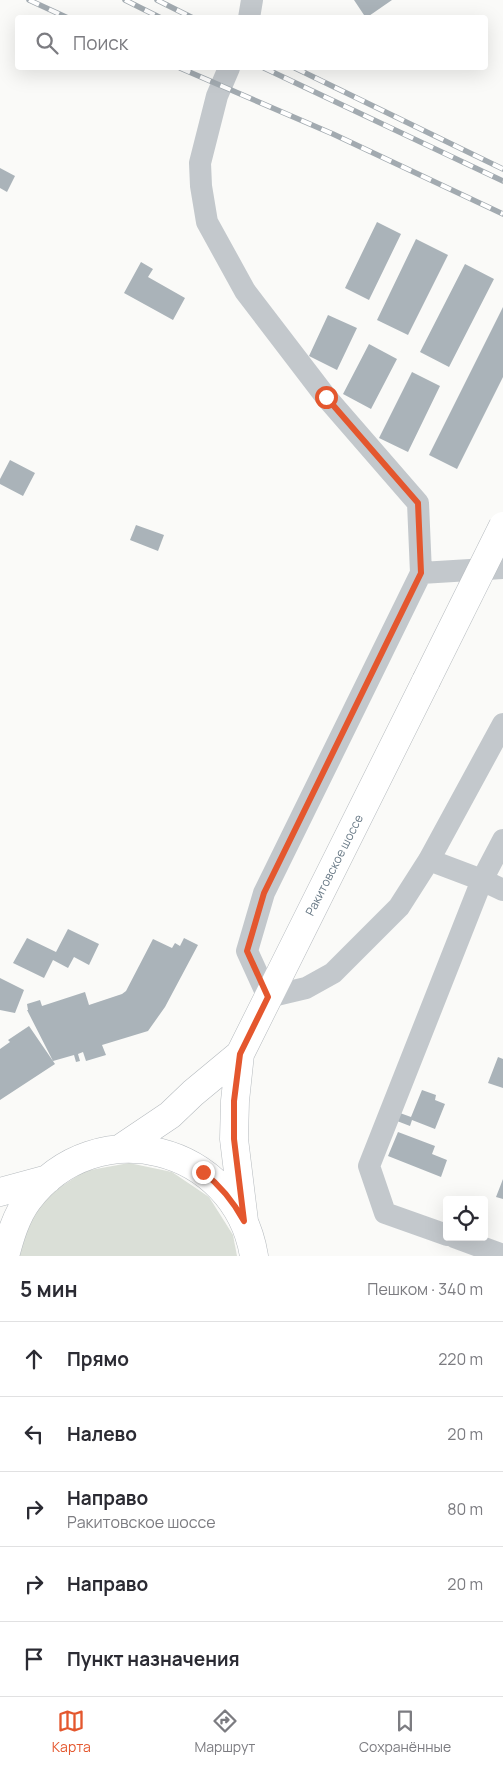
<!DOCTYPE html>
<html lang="ru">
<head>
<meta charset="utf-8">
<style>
	body { margin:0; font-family:Manrope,sans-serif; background:#f7f7f7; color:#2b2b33 }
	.controls { position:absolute; right:15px; bottom:15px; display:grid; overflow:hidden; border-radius:5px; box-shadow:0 5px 20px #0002 }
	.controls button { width:45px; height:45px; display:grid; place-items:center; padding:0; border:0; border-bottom:1px solid #e1e1e2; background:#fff; color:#2b2b33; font:25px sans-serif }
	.stop { position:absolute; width:15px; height:15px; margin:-11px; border:4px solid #e4572e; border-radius:50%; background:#fff }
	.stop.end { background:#e4572e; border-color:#fff; box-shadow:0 1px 5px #0008 }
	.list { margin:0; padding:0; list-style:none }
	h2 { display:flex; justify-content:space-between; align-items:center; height:65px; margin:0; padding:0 20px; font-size:21px }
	h2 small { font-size:16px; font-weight:400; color:#7c7c81 }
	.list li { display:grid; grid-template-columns:32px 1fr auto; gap:15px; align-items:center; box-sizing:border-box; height:75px; padding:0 20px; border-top:1px solid #e1e1e2 }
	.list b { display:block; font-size:19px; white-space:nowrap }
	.list p { margin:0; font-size:16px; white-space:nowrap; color:#7c7c81 }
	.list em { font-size:16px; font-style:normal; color:#7c7c81 }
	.icon { flex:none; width:28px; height:28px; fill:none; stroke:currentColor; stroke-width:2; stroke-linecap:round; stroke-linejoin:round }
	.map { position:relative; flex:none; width:503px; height:1256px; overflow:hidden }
	.search { position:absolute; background:#fff; box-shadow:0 5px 20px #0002; left:15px; right:15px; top:15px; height:55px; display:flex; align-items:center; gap:12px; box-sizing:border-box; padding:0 18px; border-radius:5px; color:#7c7c81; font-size:19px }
	.sheet { height:440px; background:#fff }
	nav { display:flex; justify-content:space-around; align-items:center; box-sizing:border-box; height:70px; border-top:1px solid #e1e1e2; background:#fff; font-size:14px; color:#7c7c81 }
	nav a { display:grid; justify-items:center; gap:2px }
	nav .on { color:#e4572e }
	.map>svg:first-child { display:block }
	.green { fill:#dadfd7 }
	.building { fill:#aab3b9 }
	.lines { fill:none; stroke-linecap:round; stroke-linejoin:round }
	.major-casing { stroke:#b5babe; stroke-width:29 }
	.minor { stroke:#c3c8cc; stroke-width:22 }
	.major { stroke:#fff; stroke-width:28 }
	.rail-casing { stroke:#a2aab0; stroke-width:5.5 }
	.rail { stroke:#fff; stroke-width:4; stroke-dasharray:11; stroke-linecap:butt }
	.major-bridge-casing { stroke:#b5babe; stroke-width:29; stroke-linecap:butt }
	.major-bridge { stroke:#fff; stroke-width:28 }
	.route { stroke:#e4572e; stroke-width:6 }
	.labels { text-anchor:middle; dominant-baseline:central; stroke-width:5; stroke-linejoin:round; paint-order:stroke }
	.street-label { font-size:12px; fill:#657683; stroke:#fff }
</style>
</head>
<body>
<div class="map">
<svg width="503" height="1256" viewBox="0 0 503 1256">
	<rect width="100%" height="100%" fill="#fafaf8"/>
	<path class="green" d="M129 1163 172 1172 209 1197 233 1235 237 1256H17L23 1232 48 1195 85 1171Z"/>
	<path class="building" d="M354 0H392L366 18Z
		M0 168 15 176 7 192 0 188Z
		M377 222 401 234 369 300 345 288Z
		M416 239 448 255 408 335 377 320Z
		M141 262 153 269 148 277 185 298 173 320 124 293Z
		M465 264 494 279 449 367 420 352Z
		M503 307V377L457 469 429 455Z
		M328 315 357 328 337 370 309 356Z
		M369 344 397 359 371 409 343 394Z
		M412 372 440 386 408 452 379 438Z
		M10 460 35 473 23 496 0 484V479Z
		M136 525 164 535 158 551 130 540Z
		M68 929 99 944 89 965 74 957 68 968 53 960 44 978 13 963 27 938 56 952Z
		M184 938 198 945 165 1007 148 1031 102 1045 106 1055 86 1061 83 1052 78 1054 80 1061 76 1062 74 1055 53 1061 27 1010H28L27 1004 40 1000 42 1006 85 992 89 1005 122 994 126 991 153 939 172 948 175 943 180 946Z
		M0 978 24 990 15 1013 0 1010Z
		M29 1026 55 1064 0 1100V1049L10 1042 8 1040Z
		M498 1057 503 1059V1088L488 1083Z
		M422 1090 436 1095 435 1100 445 1104 435 1129 412 1120 410 1126 397 1121 400 1113 411 1117Z
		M398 1132 435 1146 432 1154 447 1160 441 1177 388 1156Z
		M503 1179V1199L496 1197Z"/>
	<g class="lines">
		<g class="major-casing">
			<path id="major" d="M121 1148 170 1115 193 1093 240 1054
				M0 1192 48 1179
				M244 1221 234 1139 235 1101 240 1054 426 681
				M5 1256C10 1237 16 1216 28 1200 96 1110 236 1145 254 1256"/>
		</g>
		<path class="minor" d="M249 18 252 0
			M229 68 217 96 200 163 201 186 207 222 245 291 326 397 418 503 421 573 264 893 247 951 268 997 306 988 333 973 399 907 429 860 503 724
			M421 573 503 568
			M503 840 482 880 503 890
			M429 860 482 880 369 1166 385 1213 447 1235
			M454 1237 503 1255"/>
		<use href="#major" class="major"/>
		<g class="rail-casing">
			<path id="rail" d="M29 0 68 18
				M125 0 161 18
				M157 0 193 18
				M180 68 333 134 503 214
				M264 68 503 181
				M295 68 503 169"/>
		</g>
		<use href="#rail" class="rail"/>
		<g class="major-bridge-casing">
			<path id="major-bridge" d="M426 681 503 526"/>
		</g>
		<use href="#major-bridge" class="major-bridge"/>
	</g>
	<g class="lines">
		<path class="route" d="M203 1172C221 1186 233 1201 244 1221L234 1139V1101L240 1054 268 997 247 951 264 893 421 573 418 503 326 397"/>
	</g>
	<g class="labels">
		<g class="street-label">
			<text transform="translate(334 865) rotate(-63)">Ракитовское шоссе</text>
		</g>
	</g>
</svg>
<div class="controls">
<button><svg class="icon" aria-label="locate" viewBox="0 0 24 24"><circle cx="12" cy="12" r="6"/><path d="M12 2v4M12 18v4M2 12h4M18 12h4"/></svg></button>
</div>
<div class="stop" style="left:326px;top:397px"></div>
<div class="stop end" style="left:203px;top:1172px"></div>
<div class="search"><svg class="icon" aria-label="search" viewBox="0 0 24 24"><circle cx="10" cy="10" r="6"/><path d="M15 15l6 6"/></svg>Поиск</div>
</div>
<section class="sheet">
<h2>5 мин<small>Пешком · 340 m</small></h2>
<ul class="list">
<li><svg class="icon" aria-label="ahead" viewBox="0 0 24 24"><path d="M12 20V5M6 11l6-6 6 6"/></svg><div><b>Прямо</b></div><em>220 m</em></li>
<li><svg class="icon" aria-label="left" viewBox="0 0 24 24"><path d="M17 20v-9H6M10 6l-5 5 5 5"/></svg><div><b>Налево</b></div><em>20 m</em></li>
<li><svg class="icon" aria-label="right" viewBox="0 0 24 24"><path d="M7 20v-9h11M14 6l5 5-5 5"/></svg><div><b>Направо</b><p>Ракитовское шоссе</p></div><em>80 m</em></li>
<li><svg class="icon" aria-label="right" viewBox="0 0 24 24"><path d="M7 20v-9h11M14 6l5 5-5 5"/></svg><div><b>Направо</b></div><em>20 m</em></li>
<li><svg class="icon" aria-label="arrive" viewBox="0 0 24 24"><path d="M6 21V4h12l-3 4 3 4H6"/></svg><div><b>Пункт назначения</b></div></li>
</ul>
</section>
<nav>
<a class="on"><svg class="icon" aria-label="map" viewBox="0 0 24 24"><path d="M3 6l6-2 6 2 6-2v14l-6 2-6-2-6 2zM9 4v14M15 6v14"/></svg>Карта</a>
<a><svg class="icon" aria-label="directions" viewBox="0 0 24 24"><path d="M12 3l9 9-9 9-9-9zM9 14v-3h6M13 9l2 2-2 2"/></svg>Маршрут</a>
<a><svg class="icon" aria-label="saved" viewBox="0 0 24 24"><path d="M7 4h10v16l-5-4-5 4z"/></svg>Сохранённые</a>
</nav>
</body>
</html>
